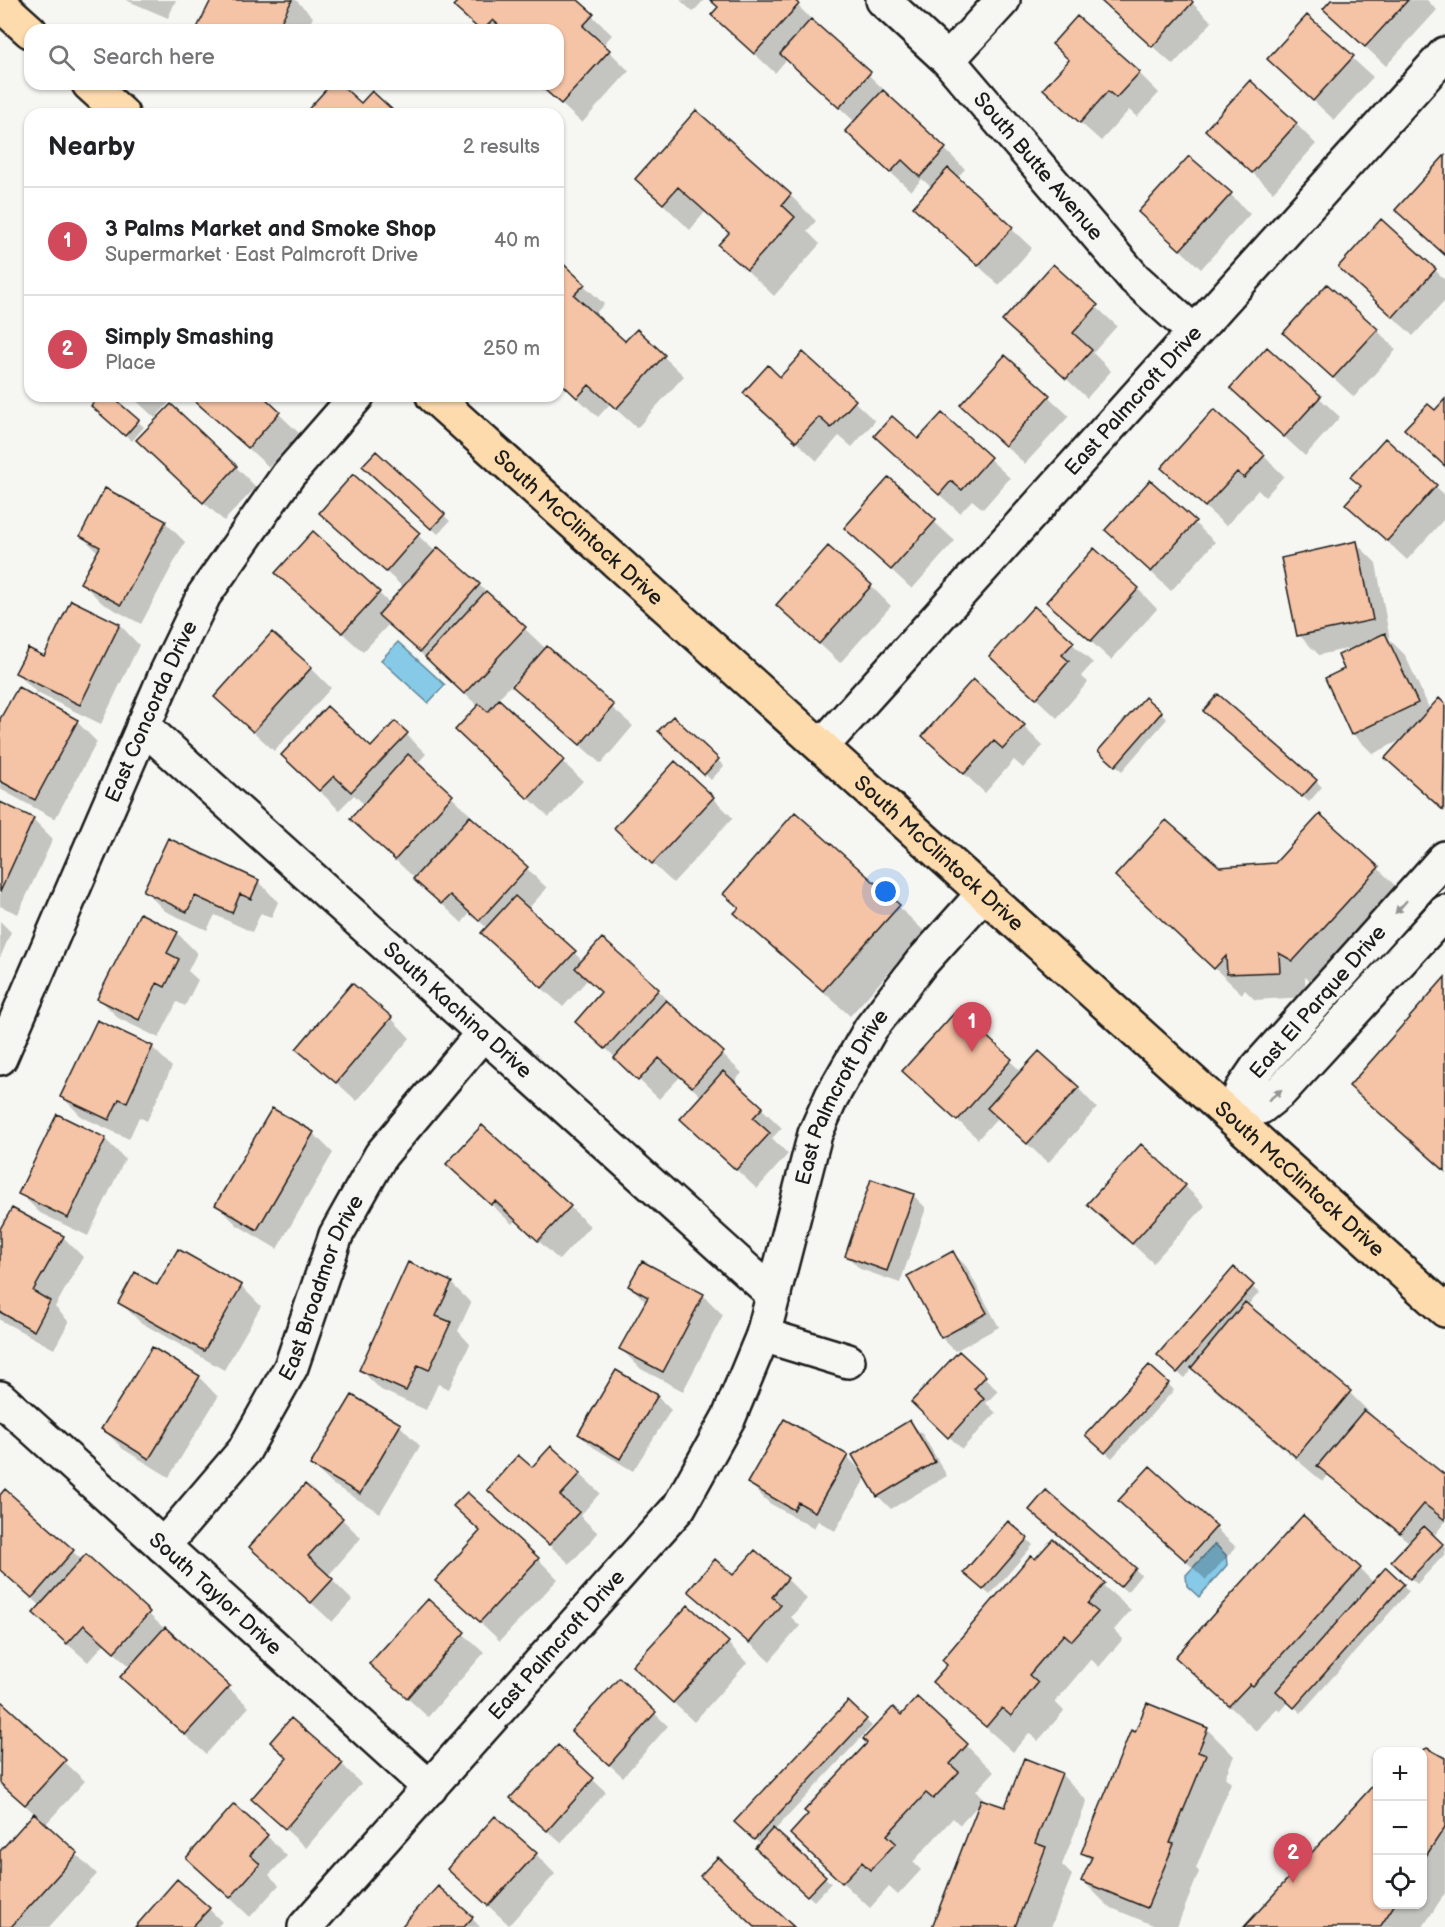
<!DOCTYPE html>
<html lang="en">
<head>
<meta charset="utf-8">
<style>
	body { margin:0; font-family:"Balsamiq Sans",sans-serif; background:#f6f6f6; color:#202124 }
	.controls { position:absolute; right:18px; bottom:18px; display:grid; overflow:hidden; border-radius:12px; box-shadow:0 2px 4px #0004 }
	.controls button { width:54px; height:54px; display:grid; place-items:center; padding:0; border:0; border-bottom:2px solid #e0e0e0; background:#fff; color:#202124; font:30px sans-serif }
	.you { position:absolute; left:886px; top:892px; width:21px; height:21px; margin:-15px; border:4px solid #fff; border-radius:50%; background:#1a73e8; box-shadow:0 0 0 9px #1a73e833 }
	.badge { display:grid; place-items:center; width:39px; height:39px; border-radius:50%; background:#d1495b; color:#fff; font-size:20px; font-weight:700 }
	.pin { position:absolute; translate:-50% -50px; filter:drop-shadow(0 2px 3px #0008) }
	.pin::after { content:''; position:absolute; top:32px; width:21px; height:18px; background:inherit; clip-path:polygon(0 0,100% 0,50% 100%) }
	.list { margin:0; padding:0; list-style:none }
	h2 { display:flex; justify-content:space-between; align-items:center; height:78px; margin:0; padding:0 24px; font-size:26px }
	h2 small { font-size:20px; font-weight:400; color:#757577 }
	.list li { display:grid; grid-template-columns:39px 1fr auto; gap:18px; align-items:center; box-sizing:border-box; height:108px; padding:0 24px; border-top:2px solid #e0e0e0 }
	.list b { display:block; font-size:22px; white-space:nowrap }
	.list p { margin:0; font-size:20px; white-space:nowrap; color:#757577 }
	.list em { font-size:20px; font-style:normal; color:#757577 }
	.icon { flex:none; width:33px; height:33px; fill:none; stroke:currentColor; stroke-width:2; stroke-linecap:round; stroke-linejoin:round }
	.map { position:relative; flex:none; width:1445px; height:1927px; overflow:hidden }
	.search { position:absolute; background:#fff; box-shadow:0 2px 4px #0004; left:24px; top:24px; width:540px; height:66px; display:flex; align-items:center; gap:15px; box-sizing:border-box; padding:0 21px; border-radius:18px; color:#757577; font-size:22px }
	.panel { position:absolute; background:#fff; box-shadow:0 2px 4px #0004; left:24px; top:108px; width:540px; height:294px; border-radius:18px }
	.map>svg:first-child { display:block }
	.water { fill:#87cae8; stroke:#5c8496; stroke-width:1.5 }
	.shadow { fill:#0003 }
	.building { fill:#f5c3a5; stroke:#1c1c1c; stroke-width:1.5 }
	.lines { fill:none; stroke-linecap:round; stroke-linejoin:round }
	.minor-casing { stroke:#1c1c1c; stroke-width:38 }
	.major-casing { stroke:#1c1c1c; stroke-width:38 }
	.minor { stroke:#f6f6f2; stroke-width:33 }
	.major { stroke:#fedbac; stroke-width:33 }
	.oneway { fill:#949492 }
	.labels { text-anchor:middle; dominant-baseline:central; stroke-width:5; stroke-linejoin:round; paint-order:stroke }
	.street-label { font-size:21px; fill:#1c1c1c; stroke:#f6f6f2 }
</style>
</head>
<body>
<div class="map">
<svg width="1445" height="1927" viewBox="0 0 1445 1927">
	<rect width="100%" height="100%" fill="#f6f6f2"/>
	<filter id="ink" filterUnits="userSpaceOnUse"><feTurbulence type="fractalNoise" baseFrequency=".0167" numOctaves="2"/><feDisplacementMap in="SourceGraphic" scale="12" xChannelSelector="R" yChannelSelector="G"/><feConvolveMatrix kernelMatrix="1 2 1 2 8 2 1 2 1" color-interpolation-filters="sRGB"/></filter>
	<g filter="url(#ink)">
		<path class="water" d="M398 642 445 685 428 703 381 660Z
			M1215 1544 1226 1555 1227 1565 1199 1597 1187 1586 1186 1575Z"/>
		<path class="shadow" d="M126 0H176L168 18Z
			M213 0H296L313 17 307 30H198Z
			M461 0H576L612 35 603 45 629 71 582 123 539 84H558V30H480L456 6Z
			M680 0H704L693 12Z
			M710 0H792L965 169 957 178 1032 248 999 285 915 207 932 188 922 179 911 191 867 151 855 122 787 59 775 73 713 15 719 8Z
			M1102 0H1189L1212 22 1173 65Z
			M1333 0H1427L1437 10 1386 66 1325 9Z
			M1307 17 1373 77 1334 120 1269 59Z
			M1139 73 1159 93 1137 117 1129 110 1101 141 1065 109Z
			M1296 124 1316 144 1273 192 1207 130Z
			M637 179 790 195 816 221 807 231 820 244 774 296 720 245 729 234 705 212 690 230Z
			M1231 195 1250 214 1201 269 1140 212Z
			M558 261 604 304 594 315 625 343 637 331 684 376 637 428 610 404 598 417 558 380Z
			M1053 267 1117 326 1093 353 1111 371 1087 398 1004 321Z
			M1340 267 1435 270 1445 280V301L1413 336Z
			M1377 330 1396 350 1354 397 1285 333Z
			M1267 349 1340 417 1305 456 1232 388Z
			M803 354 875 421 852 447 839 436 817 461 745 393 780 379Z
			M1006 357 1069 416 1025 464 962 405Z
			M102 396H108L144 427 132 441 99 412Z
			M131 396H175L155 418Z
			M190 396H260L299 433 269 467Z
			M942 415 1010 478 983 509 972 500 960 513 896 456 918 441Z
			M1385 440 1445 495V518L1407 560 1347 504 1362 486Z
			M376 453 450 521 438 534 370 472Z
			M1264 456 1284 476 1265 497 1258 490 1226 526 1183 487Z
			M158 460 236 467 256 487 224 521Z
			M353 476 436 552 479 585 546 649 633 726 601 764 514 686 522 677 520 675 497 700 583 781 549 817 477 750 479 707 389 624 363 652 297 592 379 593 390 604 404 588 321 513Z
			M889 480 955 541 912 589 846 528Z
			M1150 482 1215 542 1171 591 1107 530Z
			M165 522 185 542 141 624 102 603 82 583 99 553 81 536Z
			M1356 543 1376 563 1390 640 1405 655 1430 710 1439 701 1445 706V812L1387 758 1405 738 1373 754 1353 734 1346 670 1355 647 1319 655 1299 635Z
			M871 586 891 606 840 663 778 605Z
			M1138 589 1157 609 1111 660 1048 602Z
			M72 602 120 625 139 645 101 724 37 693 17 673 44 658Z
			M1034 608 1093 663 1081 676 1088 682 1057 718 991 656Z
			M311 668 331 688 274 751 216 697Z
			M18 689 77 722 97 742 55 819 0 789V722Z
			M1145 700 1167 719 1122 771 1106 757Z
			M1212 717 1316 781 1322 787 1309 802Z
			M673 718 724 766 711 780 660 731Z
			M395 723 426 754 417 764 547 888 527 910 583 961 658 990 678 1010 676 1011 742 1073 734 1082 782 1128 772 1138 788 1154 757 1189 682 1119 702 1097 680 1077 659 1099 577 1021 602 993 588 979 563 1007 503 953 488 929 470 913 462 923 352 819 365 805 354 795 339 810 303 775 371 749Z
			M1023 726 1043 746 1023 768 1014 760 985 793 944 755Z
			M713 798 733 818 673 883 636 848Z
			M0 804 33 819 53 839 18 914 0 906Z
			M169 840 259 882 278 902 271 918 261 913 252 932 215 915 207 930 165 911 145 891Z
			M1219 868H1378L1404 895 1320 987 1305 977 1306 997 1255 1000 1245 990 1242 994 1117 876Z
			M898 906 925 932 850 1016 737 913Z
			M0 921 11 932 0 958Z
			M177 933 197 953 188 971 198 980 185 1006 177 1002 159 1038 118 1018 99 998Z
			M1445 979V1172L1351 1086Z
			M957 1012 1022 1072 1078 1088 1097 1108 1048 1163 998 1117 978 1139 924 1090Z
			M391 1018 410 1038 357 1101 298 1048Z
			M98 1022 153 1048 172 1067 147 1121 139 1117 129 1139 82 1117 62 1097Z
			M313 1133 333 1153 277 1249 237 1225 217 1205Z
			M105 1139 125 1159 88 1236 40 1213 20 1193Z
			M448 1164 570 1207 590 1226 559 1260 516 1220 512 1224Z
			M1185 1186 1205 1206 1153 1263 1089 1204Z
			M913 1195 926 1208 900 1283 860 1269 847 1256Z
			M0 1232 63 1237 83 1257 55 1307 69 1322 54 1349 0 1320Z
			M953 1253 966 1266 999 1327 955 1351 942 1338 909 1276Z
			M1234 1270 1259 1293 1247 1306 1350 1393 1376 1419 1374 1421 1445 1477V1522L1433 1537 1445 1548V1554L1417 1584 1393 1561 1410 1543 1328 1475 1323 1482 1219 1394 1193 1368 1184 1378 1165 1361Z
			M451 1283 471 1303 458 1331 470 1344 449 1389 438 1384 426 1410 381 1390 361 1370Z
			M241 1286 261 1306 224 1370 140 1322 120 1302 158 1287Z
			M630 1286 703 1295 723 1315 683 1391 641 1369 621 1349 646 1302Z
			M959 1353 998 1391 986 1403 996 1413 962 1449 926 1415Z
			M617 1372 657 1396 671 1410 633 1471 593 1447 580 1434Z
			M199 1377 218 1397 169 1477 123 1449 103 1429Z
			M1168 1384 1174 1390 1112 1458 1093 1441Z
			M352 1397 400 1426 420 1446 380 1513 332 1484 312 1465Z
			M910 1422 923 1435 947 1476 891 1509 878 1496 866 1477 835 1531 818 1521 814 1528 769 1503 749 1483 847 1456 862 1472Z
			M1150 1468 1236 1547 1206 1580 1121 1501Z
			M532 1469 580 1474 600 1493 580 1516 598 1533 570 1564 509 1509Z
			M5 1491 82 1560 86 1556 249 1707 206 1754 142 1697 131 1667 104 1644 88 1662 55 1633 41 1606 0 1570V1498Z
			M1037 1516 1135 1569 1141 1575 1127 1592Z
			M342 1519 361 1538 328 1576 352 1600 332 1622 251 1547Z
			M481 1532 538 1559 558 1579 500 1641 437 1581Z
			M1027 1539 1033 1545 990 1595 971 1579Z
			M1053 1541 1131 1610 1114 1630 1123 1639 1099 1667 1091 1659 1055 1702 1064 1711 1038 1741 1029 1733 1013 1752 935 1682Z
			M1360 1569 1374 1583 1403 1585 1409 1591 1301 1713 1289 1702 1280 1712 1277 1709 1256 1731 1177 1657Z
			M734 1577 787 1579 807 1599 791 1617 800 1626 770 1661 690 1591Z
			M428 1601 484 1653 428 1717 391 1683Z
			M728 1643 747 1663 694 1722 634 1666Z
			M619 1680 668 1726 623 1777 586 1744Z
			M918 1699 994 1772 976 1791 984 1799 982 1801 1006 1809 1061 1774 1087 1801 1062 1865 1072 1875 1051 1927H934L982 1801 960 1825 953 1818 913 1862 921 1870 898 1895 889 1887 870 1908 818 1860 901 1717Z
			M2 1703 85 1781 45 1825 97 1874 49 1927H0V1853L35 1814 0 1783Z
			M848 1703 872 1726 774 1831 831 1883 814 1901 763 1854 760 1844 736 1822Z
			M1148 1705 1208 1730 1234 1756 1225 1777 1231 1783 1196 1868 1199 1872 1177 1927H1158L1109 1907 1083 1881 1091 1861 1083 1852Z
			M558 1747 606 1792 561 1843 525 1811Z
			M1422 1753 1445 1760V1893L1423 1927H1246L1378 1904H1422Z
			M288 1759 342 1764 361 1784 306 1848 253 1799Z
			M267 1836 287 1856 269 1875 279 1885 250 1917 188 1858Z
			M536 1854 555 1874 509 1925 449 1869Z
			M209 1909 222 1922 217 1927H137Z
			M472 1918 480 1927H403Z"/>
		<path class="building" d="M211 0H292L277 30H196Z
			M459 0H578L594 14 583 26 610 50 561 104 538 84H558V30H504L493 20 483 30H480L453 6Z
			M710 0H794L799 4 754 54 711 15 718 7Z
			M1100 0H1191L1193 2 1152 47Z
			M1331 0H1408L1365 47 1323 9Z
			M1307 15 1354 56 1313 101 1267 59Z
			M1077 16 1140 72 1116 98 1108 91 1080 123 1043 89 1069 60 1052 44Z
			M811 19 871 72 839 108 780 54Z
			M1250 80 1297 123 1252 173 1205 130Z
			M331 84H340L361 103 372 91 397 114H304Z
			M883 90 946 148 920 177 902 160 890 173 845 131Z
			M696 110 791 194 782 205 795 217 747 270 718 245 729 233 678 187 663 204 635 179Z
			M1445 155V255L1395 210Z
			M1189 156 1232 193 1180 250 1138 212Z
			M948 168 1013 227 978 266 913 207Z
			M1381 219 1436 269 1393 317 1338 267Z
			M558 259 585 284 574 295 625 341 637 329 665 355 616 409 589 385 577 398 558 380Z
			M1053 264 1098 305 1073 333 1092 350 1066 379 1002 321Z
			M1327 284 1378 329 1333 378 1283 333Z
			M1267 347 1321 396 1284 437 1230 388Z
			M803 352 856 400 831 428 819 417 796 442 743 393 768 365 780 377Z
			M1005 355 1050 395 1005 446 960 405Z
			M100 396H111L139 420 125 436 91 406Z
			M189 396H263L280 412 248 448Z
			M1445 399V466L1404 429 1428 404 1435 410Z
			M171 404 237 466 203 503 136 440Z
			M1214 409 1265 455 1244 478 1237 472 1205 507 1161 468Z
			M942 413 991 457 962 490 951 481 939 495 874 436 892 416 918 439Z
			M1385 438 1437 485 1387 541 1345 504 1361 486 1350 477Z
			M376 451 445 514 431 529 362 466Z
			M353 474 420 533 386 572 319 513Z
			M889 477 936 520 891 570 844 528Z
			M1150 480 1196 521 1151 572 1105 530Z
			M105 488 166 521 121 605 80 583 100 547 80 536Z
			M313 531 380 592 342 633 275 573Z
			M1357 541 1373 620 1297 636 1281 558Z
			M828 546 872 585 819 644 776 605Z
			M438 547 480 584 420 652 378 615Z
			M1094 548 1139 588 1091 641 1046 602Z
			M486 591 526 627 464 694 425 657Z
			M71 600 120 624 80 705 15 673 28 648 44 656Z
			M1034 606 1074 642 1062 655 1069 661 1036 699 989 656Z
			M272 632 312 667 253 732 214 697Z
			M1385 633 1418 703 1351 735 1325 678 1344 669 1338 655Z
			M547 646 614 705 580 745 512 686Z
			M973 679 1025 725 1003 749 994 741 964 774 922 736Z
			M18 687 78 720 35 800 0 781V719Z
			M1218 694 1317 780 1302 797 1203 711Z
			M1145 697 1162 712 1115 766 1098 751Z
			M1439 698 1445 704 1443 810 1385 758Z
			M499 699 564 760 528 799 455 730 479 704 488 712Z
			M327 706 371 747 395 721 408 733 351 792 334 776 319 791 281 755Z
			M673 716 719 759 704 775 658 731Z
			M408 754 453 795 395 860 350 819Z
			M675 761 714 797 652 864 614 828Z
			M0 802 34 818 0 892Z
			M795 812 900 905 823 991 734 913 739 908 723 894Z
			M1320 814 1379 867 1293 961 1279 953 1280 972 1227 974 1226 956 1214 969 1115 876 1166 820 1220 867 1275 863Z
			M470 816 528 867 479 921 450 895 441 904 413 879Z
			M168 838 259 880 251 899 240 894 232 913 195 896 187 912 143 891Z
			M515 896 576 951 542 988 481 933Z
			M140 913 178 932 167 953 179 959 165 987 157 983 139 1020 97 999Z
			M602 938 659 989 605 1049 575 1022 601 992 575 968Z
			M1445 977V1171L1349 1086Z
			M352 983 392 1017 336 1083 296 1049Z
			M666 1000 724 1052 692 1087 659 1058 638 1081 614 1058Z
			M957 1010 1012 1059 957 1121 902 1071Z
			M97 1020 153 1046 127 1102 119 1099 109 1120 60 1097Z
			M1039 1051 1079 1087 1027 1144 987 1108Z
			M723 1071 763 1107 753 1118 770 1133 736 1170 680 1119Z
			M272 1108 314 1132 257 1230 215 1205Z
			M57 1114 106 1138 68 1218 18 1194Z
			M482 1125 571 1206 538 1241 495 1201 491 1205 446 1164Z
			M1141 1144 1186 1185 1132 1244 1087 1204Z
			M871 1179 914 1194 887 1271 845 1256Z
			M12 1208 64 1236 33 1291 50 1301 34 1331 0 1312V1229Z
			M178 1249 242 1285 204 1351 118 1303 135 1272 157 1285Z
			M953 1251 987 1313 941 1338 907 1276Z
			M642 1261 704 1294 663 1372 619 1349 648 1297 628 1286Z
			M408 1262 452 1282 436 1316 451 1322 429 1370 418 1365 406 1391 359 1370Z
			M1234 1267 1254 1285 1177 1373 1157 1355Z
			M1245 1302 1351 1391 1296 1457 1191 1368Z
			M152 1347 200 1376 149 1459 101 1429Z
			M959 1351 986 1376 974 1389 984 1399 948 1438 911 1402Z
			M1149 1365 1169 1383 1105 1453 1085 1435Z
			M616 1370 658 1395 620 1459 578 1434Z
			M352 1395 401 1424 360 1494 310 1465Z
			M1364 1410 1445 1475V1520L1424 1504 1400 1533 1317 1466Z
			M784 1419 848 1455 815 1512 798 1502 794 1510 747 1483Z
			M910 1420 935 1462 877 1497 852 1455Z
			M551 1446 581 1473 560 1496 579 1512 549 1545 487 1490 518 1455 532 1467Z
			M1150 1466 1217 1526 1186 1561 1118 1501Z
			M305 1484 343 1518 308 1556 333 1579 311 1603 249 1547Z
			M5 1489 74 1550 32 1598 0 1570V1495Z
			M1046 1490 1136 1568 1120 1587 1029 1510Z
			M467 1492 539 1558 480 1622 435 1581 480 1531 453 1506Z
			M1303 1515 1361 1568 1253 1686 1250 1684 1229 1706 1175 1657Z
			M1008 1521 1028 1538 983 1590 963 1573Z
			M1424 1526 1443 1544 1410 1579 1391 1561Z
			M1053 1539 1105 1583 1088 1604 1098 1612 1072 1641 1064 1634 1029 1675 1038 1683 1011 1716 1002 1708 986 1727 932 1682 947 1665 942 1660 1031 1555 1035 1559Z
			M755 1550 788 1578 772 1597 781 1605 749 1643 688 1591 715 1559 733 1575Z
			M86 1554 150 1612 114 1652 84 1625 67 1644 33 1613Z
			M1386 1567 1404 1584 1294 1708 1276 1691Z
			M428 1599 465 1632 407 1698 369 1664Z
			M688 1605 729 1642 673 1703 632 1666Z
			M165 1627 230 1686 185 1735 120 1677Z
			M619 1678 656 1712 609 1765 571 1731Z
			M917 1697 968 1744 950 1764 959 1772 933 1799 926 1793 887 1835 896 1843 870 1870 862 1862 842 1883 790 1834 808 1814 804 1811 867 1743 863 1739 893 1707 901 1715Z
			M1 1701 66 1760 25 1805 0 1783Z
			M848 1701 867 1719 754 1840 734 1822Z
			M1147 1703 1208 1728 1198 1752 1206 1755 1170 1843 1174 1844 1147 1908 1081 1881 1092 1857 1081 1853 1131 1730 1135 1732Z
			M291 1718 343 1763 285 1829 251 1799 287 1758 270 1742Z
			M558 1745 594 1778 547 1831 510 1798Z
			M1427 1748 1445 1758V1827L1422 1862V1752H1419Z
			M1024 1758 1062 1773 1035 1843 1046 1847 1015 1927H932L981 1799 1005 1807Z
			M1378 1780V1904H1395L1380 1927H1244Z
			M234 1804 268 1835 250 1855 260 1864 230 1898 186 1858Z
			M34 1813 78 1853 11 1927H0V1851Z
			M495 1816 537 1853 488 1906 447 1869Z
			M773 1828 826 1876 807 1896 755 1848Z
			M718 1857 794 1927H755L700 1876Z
			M177 1879 210 1908 192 1927H135Z
			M438 1886 473 1917 464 1927H401Z"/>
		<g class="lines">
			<g class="minor-casing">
				<g id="minor">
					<path id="s1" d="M883 0 948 60 1134 278 1194 332"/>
					<path d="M948 60 1003 0"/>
					<path id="s2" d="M143 726 774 1295"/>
					<path id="s3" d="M822 746 1445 54"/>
					<path d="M1445 858 1257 1068 1242 1090 1233 1118 1261 1107 1281 1091 1445 912"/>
					<path id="s4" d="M0 1058 166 674 204 595 288 475 357 396"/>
					<path d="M763 1335 848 1361"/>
					<path id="s5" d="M0 1398 430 1788"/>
					<path id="s6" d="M163 1546 244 1451 291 1367 336 1235 381 1155 483 1033"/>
					<path id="s7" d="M305 1927 679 1507 729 1417 763 1335 815 1134 832 1096 871 1028 921 963 984 893"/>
				</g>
			</g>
			<g class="major-casing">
				<g id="major">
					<path d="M0 4 30 31"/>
					<path d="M89 84 122 114"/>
					<path id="s8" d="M433 396 1445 1310"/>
				</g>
			</g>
			<use href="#minor" class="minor"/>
			<use href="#major" class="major"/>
		</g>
		<defs><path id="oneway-solid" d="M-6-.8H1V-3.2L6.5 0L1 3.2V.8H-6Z" transform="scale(1.5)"/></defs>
		<g class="oneway">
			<use href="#oneway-solid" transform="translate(1401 907) rotate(132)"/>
			<use href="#oneway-solid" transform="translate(1275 1095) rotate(-39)"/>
		</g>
	</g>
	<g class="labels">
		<g class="street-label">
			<text stroke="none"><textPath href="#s1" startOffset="228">South Butte Avenue</textPath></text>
			<text stroke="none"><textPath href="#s3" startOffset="465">East Palmcroft Drive</textPath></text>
			<text stroke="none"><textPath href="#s8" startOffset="196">South McClintock Drive</textPath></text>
			<text stroke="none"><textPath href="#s4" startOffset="378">East Concorda Drive</textPath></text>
			<text stroke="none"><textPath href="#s8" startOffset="682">South McClintock Drive</textPath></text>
			<text transform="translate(1318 1002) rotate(-49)">East El Parque Drive</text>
			<text stroke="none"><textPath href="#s2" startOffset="424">South Kachina Drive</textPath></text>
			<text stroke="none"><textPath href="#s7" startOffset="1006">East Palmcroft Drive</textPath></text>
			<text stroke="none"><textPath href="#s8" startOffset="1168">South McClintock Drive</textPath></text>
			<text stroke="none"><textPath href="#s6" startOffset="306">East Broadmor Drive</textPath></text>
			<text stroke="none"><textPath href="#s5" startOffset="291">South Taylor Drive</textPath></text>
			<text stroke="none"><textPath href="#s7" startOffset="378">East Palmcroft Drive</textPath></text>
		</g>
	</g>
</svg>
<div class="controls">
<button>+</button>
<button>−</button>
<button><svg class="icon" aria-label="locate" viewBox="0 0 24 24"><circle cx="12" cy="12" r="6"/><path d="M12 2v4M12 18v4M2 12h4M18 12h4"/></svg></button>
</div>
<div class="you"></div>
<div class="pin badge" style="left:972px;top:1052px">1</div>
<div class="pin badge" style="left:1293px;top:1883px">2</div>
<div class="search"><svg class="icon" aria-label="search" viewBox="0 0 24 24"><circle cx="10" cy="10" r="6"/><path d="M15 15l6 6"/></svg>Search here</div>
<section class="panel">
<h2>Nearby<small>2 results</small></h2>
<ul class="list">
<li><span class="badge">1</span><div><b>3 Palms Market and Smoke Shop</b><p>Supermarket · East Palmcroft Drive</p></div><em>40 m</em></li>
<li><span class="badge">2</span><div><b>Simply Smashing</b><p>Place</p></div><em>250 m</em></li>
</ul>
</section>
</div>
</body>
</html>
